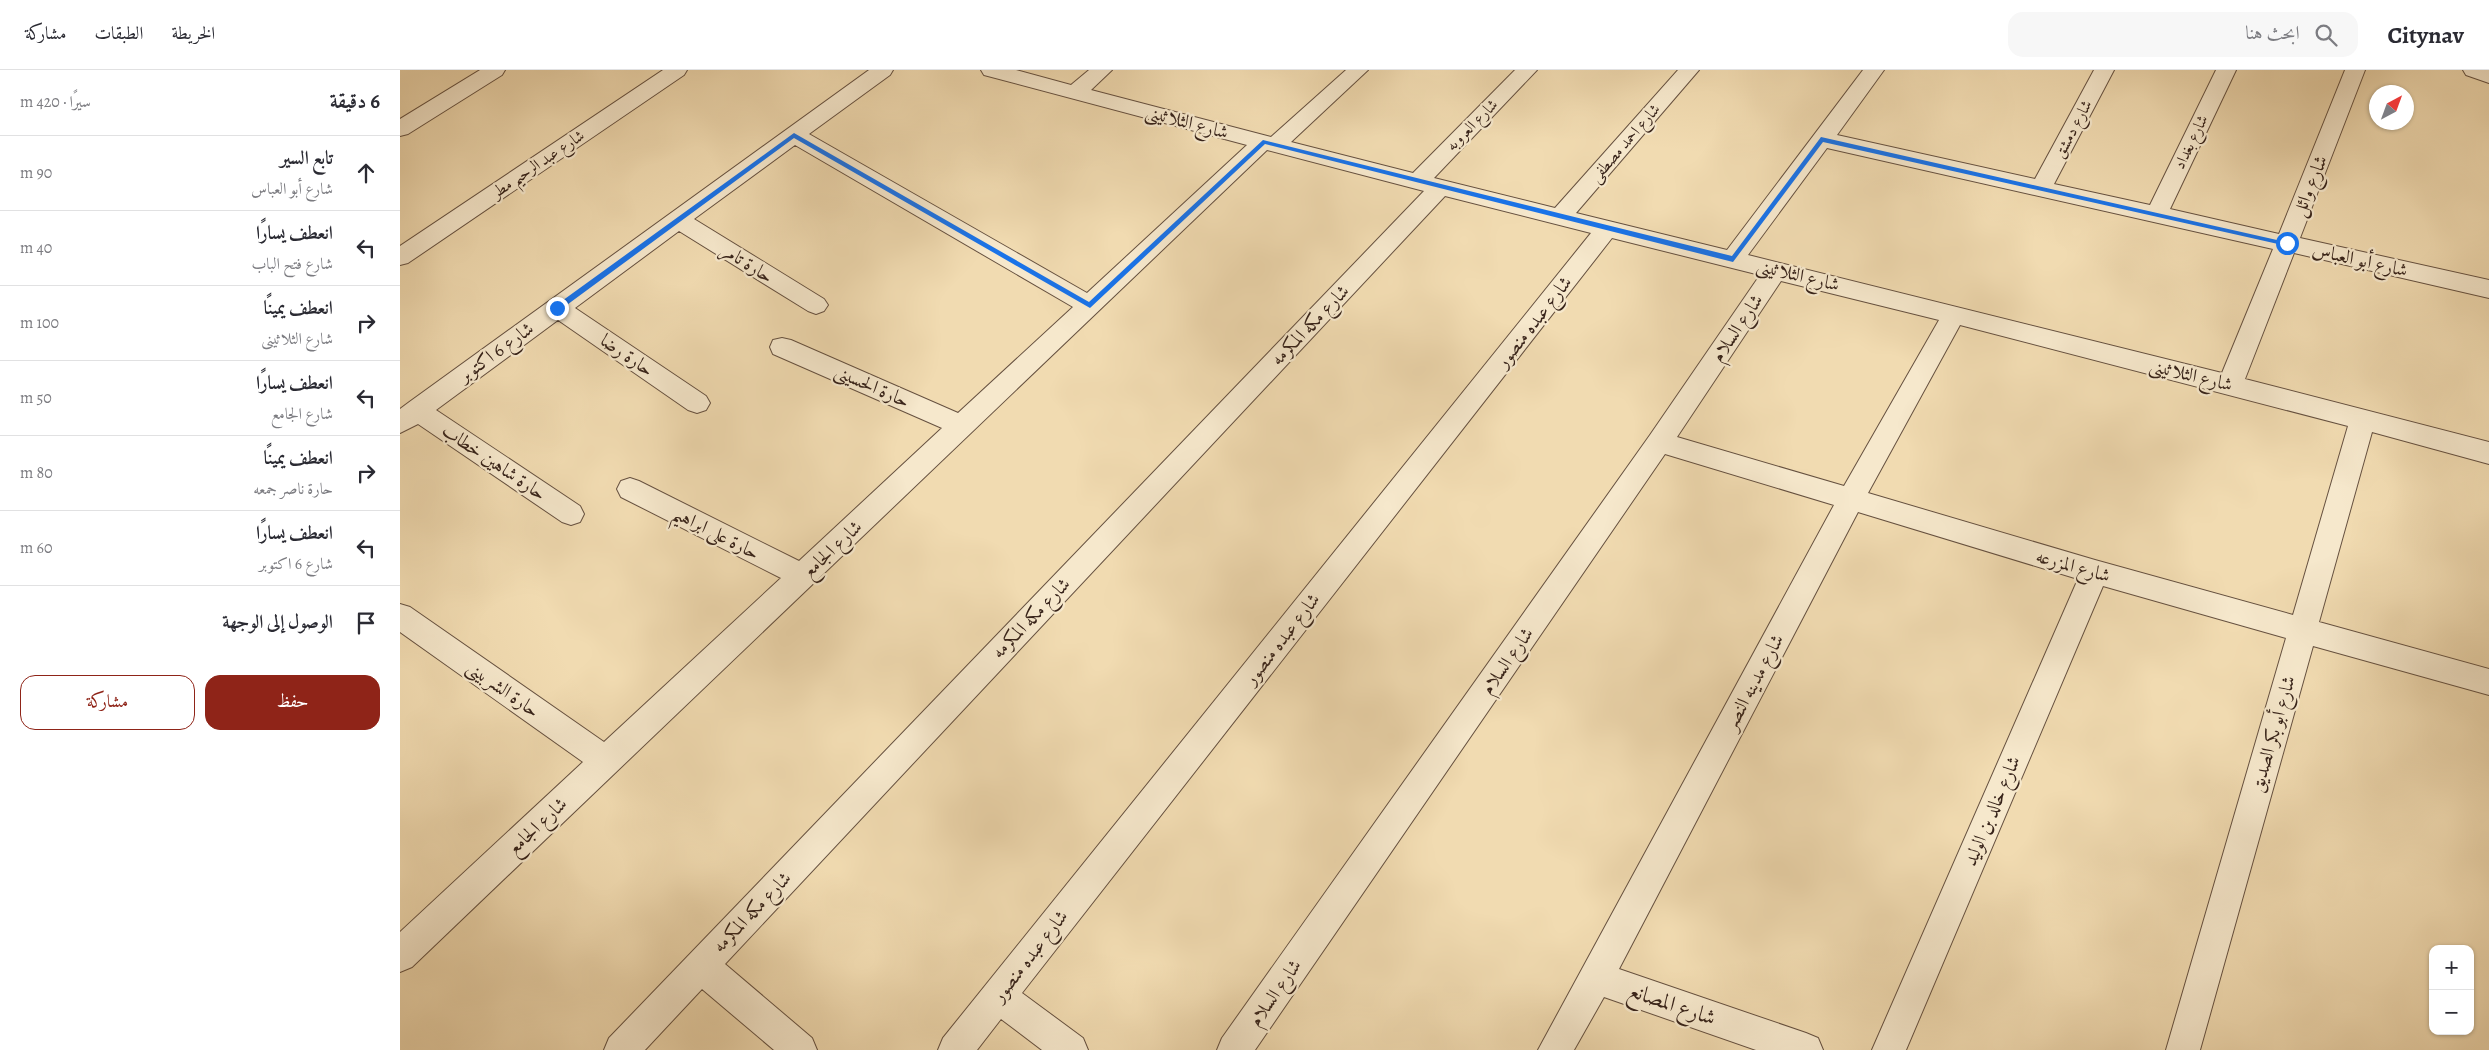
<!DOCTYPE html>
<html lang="ar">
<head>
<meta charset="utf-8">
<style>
	body { margin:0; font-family:Alegreya,Amiri,serif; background:#f7f7f7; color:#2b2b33; direction:rtl }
	.controls { position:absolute; right:15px; bottom:15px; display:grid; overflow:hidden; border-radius:10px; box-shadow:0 1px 4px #0004 }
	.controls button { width:45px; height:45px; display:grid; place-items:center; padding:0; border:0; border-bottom:1px solid #e1e1e2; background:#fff; color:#2b2b33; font:25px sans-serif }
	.compass { position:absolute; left:1969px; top:15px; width:45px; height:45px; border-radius:50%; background:#fff; box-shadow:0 1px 4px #0004; rotate:41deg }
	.stop { position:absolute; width:15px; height:15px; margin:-11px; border:4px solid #1a73e8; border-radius:50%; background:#fff }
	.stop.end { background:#1a73e8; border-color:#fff; box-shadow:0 1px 5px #0008 }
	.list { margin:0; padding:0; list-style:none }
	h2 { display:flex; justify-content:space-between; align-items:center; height:65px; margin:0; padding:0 20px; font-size:21px }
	h2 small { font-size:16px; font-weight:400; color:#7c7c81 }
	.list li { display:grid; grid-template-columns:32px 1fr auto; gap:15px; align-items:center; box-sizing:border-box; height:75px; padding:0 20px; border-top:1px solid #e1e1e2 }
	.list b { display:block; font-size:19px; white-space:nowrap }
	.list p { margin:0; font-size:16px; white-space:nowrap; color:#7c7c81 }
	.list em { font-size:16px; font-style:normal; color:#7c7c81 }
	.actions { display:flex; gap:10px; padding:15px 20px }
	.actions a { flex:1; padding:11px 0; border:1px solid #8f2418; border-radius:15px; text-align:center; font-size:18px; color:#8f2418 }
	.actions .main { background:#8f2418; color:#fff }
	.icon { flex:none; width:28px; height:28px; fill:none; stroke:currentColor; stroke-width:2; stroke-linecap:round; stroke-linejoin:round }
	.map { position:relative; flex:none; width:2089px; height:980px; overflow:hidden; direction:ltr }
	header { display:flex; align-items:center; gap:30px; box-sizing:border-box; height:70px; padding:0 25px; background:#fff; border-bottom:1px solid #e1e1e2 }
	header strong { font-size:24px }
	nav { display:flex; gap:28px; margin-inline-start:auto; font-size:18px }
	.search { width:350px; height:45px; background:#f7f7f7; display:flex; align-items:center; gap:12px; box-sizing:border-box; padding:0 18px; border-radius:15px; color:#7c7c81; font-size:19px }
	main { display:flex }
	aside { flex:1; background:#fff }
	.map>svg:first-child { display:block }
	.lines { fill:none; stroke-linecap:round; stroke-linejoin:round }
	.minor-casing { stroke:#665140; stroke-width:2 }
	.minor { fill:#f6e8cc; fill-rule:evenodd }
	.route { fill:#1a73e8 }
	.labels { text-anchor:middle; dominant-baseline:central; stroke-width:4.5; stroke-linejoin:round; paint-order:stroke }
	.far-street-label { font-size:16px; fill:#37231a; stroke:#f6e8cc }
	.street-label { font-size:19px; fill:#37231a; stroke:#f6e8cc }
	.near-street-label { font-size:22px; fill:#37231a; stroke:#f6e8cc }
</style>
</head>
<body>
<header>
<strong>Citynav</strong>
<div class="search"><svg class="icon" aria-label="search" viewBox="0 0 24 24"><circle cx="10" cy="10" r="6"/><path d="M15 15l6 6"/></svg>ابحث هنا</div>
<nav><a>الخريطة</a><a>الطبقات</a><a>مشاركة</a></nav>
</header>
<main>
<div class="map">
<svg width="2089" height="980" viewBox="0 0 2089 980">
	<rect width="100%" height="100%" fill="#f1dbb1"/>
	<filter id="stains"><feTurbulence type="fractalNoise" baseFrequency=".004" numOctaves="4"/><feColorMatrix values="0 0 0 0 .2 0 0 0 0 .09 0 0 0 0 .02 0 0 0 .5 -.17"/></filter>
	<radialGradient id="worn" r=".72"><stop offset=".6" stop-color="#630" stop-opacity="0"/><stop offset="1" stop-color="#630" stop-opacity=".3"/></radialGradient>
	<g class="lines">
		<g class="minor-casing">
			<path id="minor" d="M80 0H105L102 5 8 64 0 66V49Z
				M263 0H287L284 5 8 193 0 195V176Z
				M469 0H493L490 5 409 64 687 223 847 75 584 5 581 0H616L671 15 689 0H712L691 20 871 67 946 0H968L891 72 1013 103 1115 0H1137L1034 108 1155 138 1278 0H1299L1176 143 1327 180 1463 0H1484L1437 65 1635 109 1694 0H1714L1654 114 1750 135 1816 0H1836L1770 139 1879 164 1945 0H1965L1900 168 2089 210V228L1894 183 1845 309 2089 372V394L1972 362 1919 552 2089 599V625L1913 576 1800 980H1766L1886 568 1703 516 1506 980H1472L1678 509 1458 442 1219 899 1406 963 1418 968 1423 980H1356L1204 927 1174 980H1138L1434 435 1265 384 855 980H817L822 968 1250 365 1360 205 1212 168 622 923 683 968 688 980H642L601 949 577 980H538L543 968 1191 163 1045 126 325 894 412 968 417 980H374L302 919 245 980H204L209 968 1024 121 867 80 12 897 0 902V862L183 692 0 562V534L10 537 204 672 381 508 221 427 217 419 221 411 230 408 239 411 399 491 542 358 373 284 370 277 373 270 382 268 391 270 558 343 673 237 395 75 294 149 424 229 428 235 424 241 416 244 408 241 279 161 175 238 306 326 310 333 306 340 297 343 288 340 158 250 36 340 180 436 184 444 180 452 171 455 162 452 18 354 0 363V339L8 333ZM1427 78 1873 179 1822 303 1348 185ZM1381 211 1539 250 1444 416 1277 367ZM1560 255 1948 356 1893 545 1695 490 1468 423Z
				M2063 0H2089V13L2066 5Z"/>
		</g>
		<use href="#minor" class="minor"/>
	</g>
	<path class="route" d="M394 63 689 232 863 70 1332 186 1421 67 1890 173 1887 176 1423 72 1333 192 865 74 690 238 394 68 160 240H155V236Z"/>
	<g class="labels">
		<g class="far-street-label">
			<text transform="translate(1072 55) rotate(-45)">شارع العروبه</text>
			<text transform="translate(1673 59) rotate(-62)">شارع دمشق</text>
			<text transform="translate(1791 72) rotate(-64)">شارع بغداد</text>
			<text transform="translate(1225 73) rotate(-49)">شارع احمد مصطفى</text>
			<text transform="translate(138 94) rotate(-34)">شارع عبد الرحيم مطر</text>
		</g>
		<g class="street-label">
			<text transform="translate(787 52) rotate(15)">شارع الثلاثينى</text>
			<text transform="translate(1910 116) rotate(-68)">شارع وائل</text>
			<text transform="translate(1960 190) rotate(13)">شارع أبو العباس</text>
			<text transform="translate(347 193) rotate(32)">حارة تامر</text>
			<text transform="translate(1398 205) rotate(14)">شارع الثلاثينى</text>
			<text transform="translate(1134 252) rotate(-52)">شارع عبده منصور</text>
			<text transform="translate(910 255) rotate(-46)">شارع مكه المكرمه</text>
			<text transform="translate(1337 258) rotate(-56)">شارع السلام</text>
			<text transform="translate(96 282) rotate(-36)">شارع 6 اكتوبر</text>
			<text transform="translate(227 285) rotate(34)">حارة رضا</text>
			<text transform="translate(1791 305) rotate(14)">شارع الثلاثينى</text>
			<text transform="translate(472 316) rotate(24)">حارة الحسينى</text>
			<text transform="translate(94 392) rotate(34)">حارة شاهين خطاب</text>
			<text transform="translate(316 463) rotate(27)">حارة على ابراهيم</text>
			<text transform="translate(432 479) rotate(-43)">شارع الجامع</text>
			<text transform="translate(1673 496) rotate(16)">شارع المزرعه</text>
			<text transform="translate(631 548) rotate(-46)">شارع مكه المكرمه</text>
			<text transform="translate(882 569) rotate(-52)">شارع عبده منصور</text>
			<text transform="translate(1107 591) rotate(-55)">شارع السلام</text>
			<text transform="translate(1354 612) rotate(-62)">شارع مدينه النصر</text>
			<text transform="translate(103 619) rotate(35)">حارة الشربينى</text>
			<text transform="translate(1873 664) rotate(-74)">شارع أبو بكر الصديق</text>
			<text transform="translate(1592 741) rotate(-67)">شارع خالد بن الوليد</text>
			<text transform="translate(137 756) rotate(-43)">شارع الجامع</text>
			<text transform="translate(352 842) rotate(-46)">شارع مكه المكرمه</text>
			<text transform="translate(630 886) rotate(-52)">شارع عبده منصور</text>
			<text transform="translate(875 923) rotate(-55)">شارع السلام</text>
		</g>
		<g class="near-street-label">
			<text transform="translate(1272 934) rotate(19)">شارع المصانع</text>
		</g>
	</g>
	<rect width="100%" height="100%" filter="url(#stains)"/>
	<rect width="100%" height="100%" fill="url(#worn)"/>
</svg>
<div class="controls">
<button>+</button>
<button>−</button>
</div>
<svg class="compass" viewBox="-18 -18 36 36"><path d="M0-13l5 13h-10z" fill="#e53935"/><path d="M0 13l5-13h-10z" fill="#7c7c81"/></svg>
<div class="stop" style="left:1887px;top:173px"></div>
<div class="stop end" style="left:157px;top:238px"></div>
</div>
<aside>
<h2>6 دقيقة<small>سيرًا · 420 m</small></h2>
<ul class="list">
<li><svg class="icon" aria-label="ahead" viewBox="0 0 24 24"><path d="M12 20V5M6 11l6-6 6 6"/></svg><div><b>تابع السير</b><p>شارع أبو العباس</p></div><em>90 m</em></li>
<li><svg class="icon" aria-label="left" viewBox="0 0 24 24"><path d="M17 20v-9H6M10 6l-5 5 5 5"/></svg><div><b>انعطف يسارًا</b><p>شارع فتح الباب</p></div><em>40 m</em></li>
<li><svg class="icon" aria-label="right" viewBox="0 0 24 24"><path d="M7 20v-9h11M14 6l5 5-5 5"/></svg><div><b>انعطف يمينًا</b><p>شارع الثلاثينى</p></div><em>100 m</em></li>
<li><svg class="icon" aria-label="left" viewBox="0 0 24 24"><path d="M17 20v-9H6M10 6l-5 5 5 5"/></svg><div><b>انعطف يسارًا</b><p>شارع الجامع</p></div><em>50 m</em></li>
<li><svg class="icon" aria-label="right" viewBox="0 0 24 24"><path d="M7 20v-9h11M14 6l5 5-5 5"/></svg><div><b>انعطف يمينًا</b><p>حارة ناصر جمعه</p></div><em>80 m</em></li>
<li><svg class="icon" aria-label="left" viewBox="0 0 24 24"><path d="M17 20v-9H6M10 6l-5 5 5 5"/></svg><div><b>انعطف يسارًا</b><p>شارع 6 اكتوبر</p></div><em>60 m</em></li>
<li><svg class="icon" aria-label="arrive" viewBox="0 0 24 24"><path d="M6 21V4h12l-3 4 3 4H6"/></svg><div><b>الوصول إلى الوجهة</b></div></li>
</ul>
<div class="actions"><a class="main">حفظ</a><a>مشاركة</a></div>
</aside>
</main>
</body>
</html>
